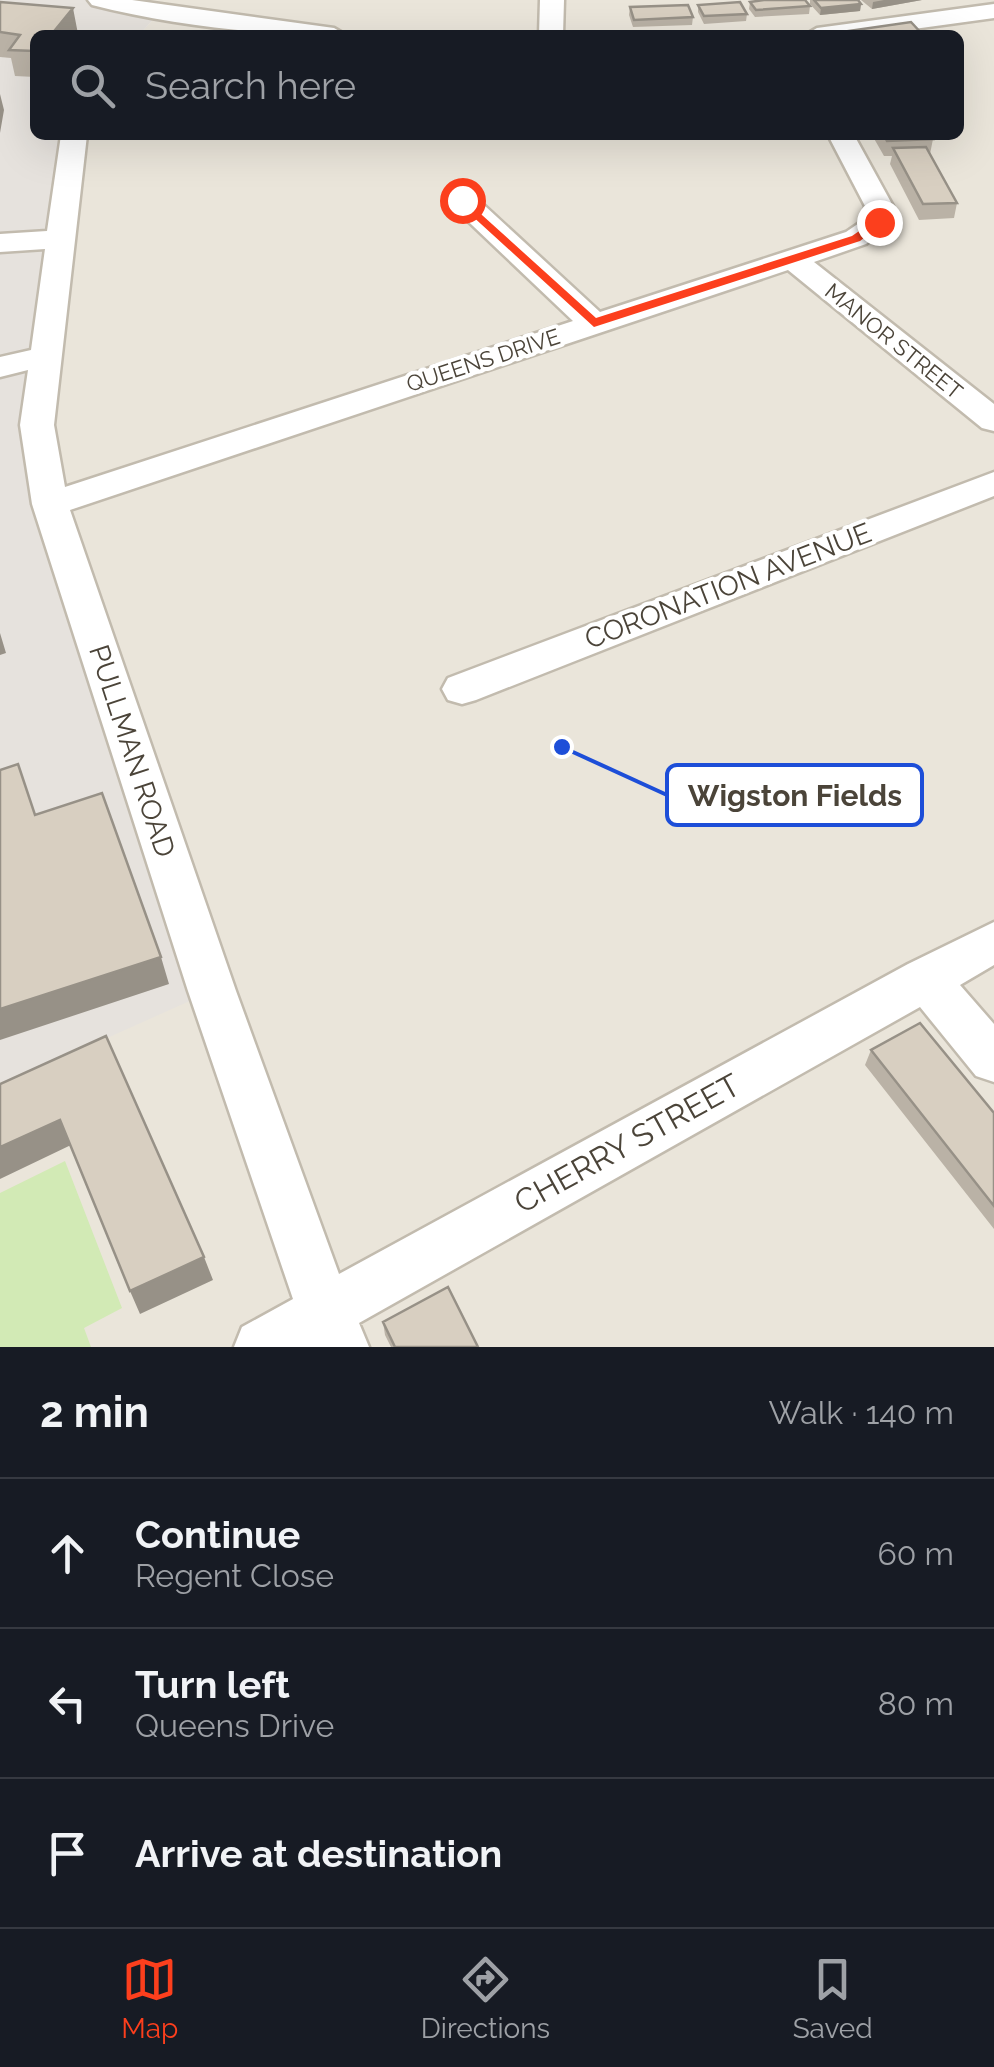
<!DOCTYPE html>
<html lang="en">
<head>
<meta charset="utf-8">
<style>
	body { margin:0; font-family:Raleway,sans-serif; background:#20242c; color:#f1f3f6 }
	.stop { position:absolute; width:30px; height:30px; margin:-22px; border:8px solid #fc3f1d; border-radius:50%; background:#fff }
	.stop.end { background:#fc3f1d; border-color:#fff; box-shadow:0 2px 10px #0008 }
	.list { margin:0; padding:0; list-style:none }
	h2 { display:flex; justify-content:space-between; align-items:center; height:130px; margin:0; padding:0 40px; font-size:42px }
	h2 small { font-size:32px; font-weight:400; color:#9ea1a6 }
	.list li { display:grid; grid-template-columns:65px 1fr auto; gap:30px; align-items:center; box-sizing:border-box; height:150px; padding:0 40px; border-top:2px solid #363941 }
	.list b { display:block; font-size:38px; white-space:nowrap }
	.list p { margin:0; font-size:32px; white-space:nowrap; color:#9ea1a6 }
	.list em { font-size:32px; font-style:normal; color:#9ea1a6 }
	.icon { flex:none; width:55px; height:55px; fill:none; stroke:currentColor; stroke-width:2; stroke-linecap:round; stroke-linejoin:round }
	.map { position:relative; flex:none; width:994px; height:1347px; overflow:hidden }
	.search { position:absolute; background:#171b24; box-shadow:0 10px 40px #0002; left:30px; right:30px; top:30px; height:110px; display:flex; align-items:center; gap:25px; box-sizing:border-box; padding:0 35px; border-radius:15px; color:#9ea1a6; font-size:38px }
	.sheet { height:580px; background:#171b24 }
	nav { display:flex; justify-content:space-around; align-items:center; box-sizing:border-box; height:140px; border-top:2px solid #363941; background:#171b24; font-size:28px; color:#9ea1a6 }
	nav a { display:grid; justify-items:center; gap:5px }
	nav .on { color:#fc3f1d }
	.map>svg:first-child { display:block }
	.residential { fill:#eae5da }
	.industrial { fill:#e6e2dd }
	.green { fill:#d2eab5 }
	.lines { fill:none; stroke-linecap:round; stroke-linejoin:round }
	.minor-casing { stroke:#c2bbae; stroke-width:5 }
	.minor { fill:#fff; fill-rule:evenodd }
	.wall { fill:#bab2a6 }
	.shaded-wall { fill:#979187 }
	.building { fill:#d8cfc1; stroke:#979187; stroke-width:2.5 }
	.route { fill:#fc3f1d }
	.labels { text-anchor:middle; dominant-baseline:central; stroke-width:8; stroke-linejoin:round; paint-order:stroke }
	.far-street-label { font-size:22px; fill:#4b4439; stroke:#fff }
	.street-label { font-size:28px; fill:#4b4439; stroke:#fff }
	.near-street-label { font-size:32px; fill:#4b4439; stroke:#fff }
	.leader { fill:none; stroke:#1d4ed8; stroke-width:4 }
	.callout-dot { fill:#1d4ed8; stroke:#fff; stroke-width:4 }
	.callout { fill:#fff; stroke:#1d4ed8; stroke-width:4 }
	.callout-label { font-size:30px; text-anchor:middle; font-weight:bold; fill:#4b4439 }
</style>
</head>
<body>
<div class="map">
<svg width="994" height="1347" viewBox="0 0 994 1347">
	<rect width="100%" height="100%" fill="#f6f3ec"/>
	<path class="residential" d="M100 0H994V1347H0V1086L50 504 76 135H959V35H139L158 14Z"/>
	<path class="industrial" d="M0 0H100L159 13 139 35H35V135H76L50 504 212 991 0 1086Z"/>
	<path class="green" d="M65 1161 122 1308 84 1328 91 1347H0V1193Z"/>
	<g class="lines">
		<g class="minor-casing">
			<path id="minor" d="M88 0H132L334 28 346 35C260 35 175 26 92 5Z
				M540 0H564L563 35H539Z
				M994 4V18L870 35H805L817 28Z
				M61 135H87L54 425 65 487 573 321 452 206 448 200 452 194H472L600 312 846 232 865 219V206L828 135H854L893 206V222L866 244 814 262 994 404V431L982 428 788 270 70 510 236 991 339 1274 908 964 994 922V965L960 985 994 1024V1082L976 1076 920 1007 359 1323 369 1347H234L242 1327 293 1299 188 991 32 504 20 425 28 370 0 377V357L31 350 45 249 0 252V234L47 231Z
				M994 472V496L476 700 462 704 448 700 442 689 448 678Z"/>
		</g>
		<use href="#minor" class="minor"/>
	</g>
	<path class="wall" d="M810 0H858L861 4 860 11 820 15 810 4Z
		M861 0H922L872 9Z
		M0 2 78 34 77 35H35V77L15 76 11 58 0 57Z
		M750 2 810 6 809 14 755 17 749 9Z
		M698 5 747 14 746 21 704 24 698 12Z
		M630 7 693 17 692 25 633 27 629 15Z
		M872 135H931L933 139 930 154 957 203 954 218 919 220 890 164 892 156H884Z
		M871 1050 994 1113V1229L865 1065Z
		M383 1322 478 1347H391L385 1335Z"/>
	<path class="shaded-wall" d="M884 0H922L872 9 873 2Z
		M861 4 860 11 820 15 821 8Z
		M73 8 78 34 77 35H51Z
		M0 94 4 110 0 133Z
		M0 633 6 653 0 655Z
		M161 957 169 984 0 1040V1009Z
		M60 1120 71 1145 0 1179V1147Z
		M204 1257 213 1280 140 1314 130 1291Z"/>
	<path class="building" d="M764 0H805L810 6 756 10 750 2Z
		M814 0H858L861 4 821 8Z
		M0 2 73 8 51 35H35V51L9 50 20 35 0 32Z
		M740 2 747 14 704 16 698 5Z
		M688 5 693 17 634 20 630 7Z
		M911 22 923 35H844L842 32Z
		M884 135H931L933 139 887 141Z
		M926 147 957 203 923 204 893 148Z
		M18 764 35 815 102 793 161 957 0 1009V770Z
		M920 1023 994 1113V1206L871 1050Z
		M106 1036 204 1257 130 1291 60 1120 0 1147V1084Z
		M448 1287 478 1347H395L383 1322Z"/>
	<path class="route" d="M462 197 596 318 852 236 875 220 885 222 860 241 594 327 458 203Z"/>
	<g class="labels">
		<g class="far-street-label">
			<text transform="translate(894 341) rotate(39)">MANOR STREET</text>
			<text transform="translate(483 360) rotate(-18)">QUEENS DRIVE</text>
		</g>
		<g class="street-label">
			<text transform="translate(728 586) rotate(-21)">CORONATION AVENUE</text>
			<text transform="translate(132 751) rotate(72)">PULLMAN ROAD</text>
		</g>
		<g class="near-street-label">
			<text transform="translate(627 1143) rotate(-29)">CHERRY STREET</text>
		</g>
	</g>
	<path class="leader" d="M562 747L667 795"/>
	<circle class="callout-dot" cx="562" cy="747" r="10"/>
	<rect class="callout" x="667" y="765" width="255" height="60" rx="10"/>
	<g class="callout-label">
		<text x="795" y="806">Wigston Fields</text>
	</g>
</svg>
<div class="stop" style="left:462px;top:200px"></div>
<div class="stop end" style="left:879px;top:222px"></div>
<div class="search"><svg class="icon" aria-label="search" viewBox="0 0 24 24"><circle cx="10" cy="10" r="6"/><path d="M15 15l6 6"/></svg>Search here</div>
</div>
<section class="sheet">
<h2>2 min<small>Walk · 140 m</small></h2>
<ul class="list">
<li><svg class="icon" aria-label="ahead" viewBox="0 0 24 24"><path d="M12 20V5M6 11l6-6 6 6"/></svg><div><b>Continue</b><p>Regent Close</p></div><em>60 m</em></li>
<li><svg class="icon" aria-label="left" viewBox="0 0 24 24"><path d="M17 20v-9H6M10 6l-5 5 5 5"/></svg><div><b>Turn left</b><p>Queens Drive</p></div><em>80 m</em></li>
<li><svg class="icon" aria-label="arrive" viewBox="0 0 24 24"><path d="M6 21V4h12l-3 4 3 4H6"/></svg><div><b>Arrive at destination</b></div></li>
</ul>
</section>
<nav>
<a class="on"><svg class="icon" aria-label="map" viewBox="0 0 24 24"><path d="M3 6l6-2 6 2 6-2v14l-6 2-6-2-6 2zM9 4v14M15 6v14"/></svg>Map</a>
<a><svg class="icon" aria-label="directions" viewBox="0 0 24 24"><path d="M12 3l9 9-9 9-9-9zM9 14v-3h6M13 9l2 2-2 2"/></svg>Directions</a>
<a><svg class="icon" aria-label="saved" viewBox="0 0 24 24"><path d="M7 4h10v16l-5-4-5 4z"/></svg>Saved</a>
</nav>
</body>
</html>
